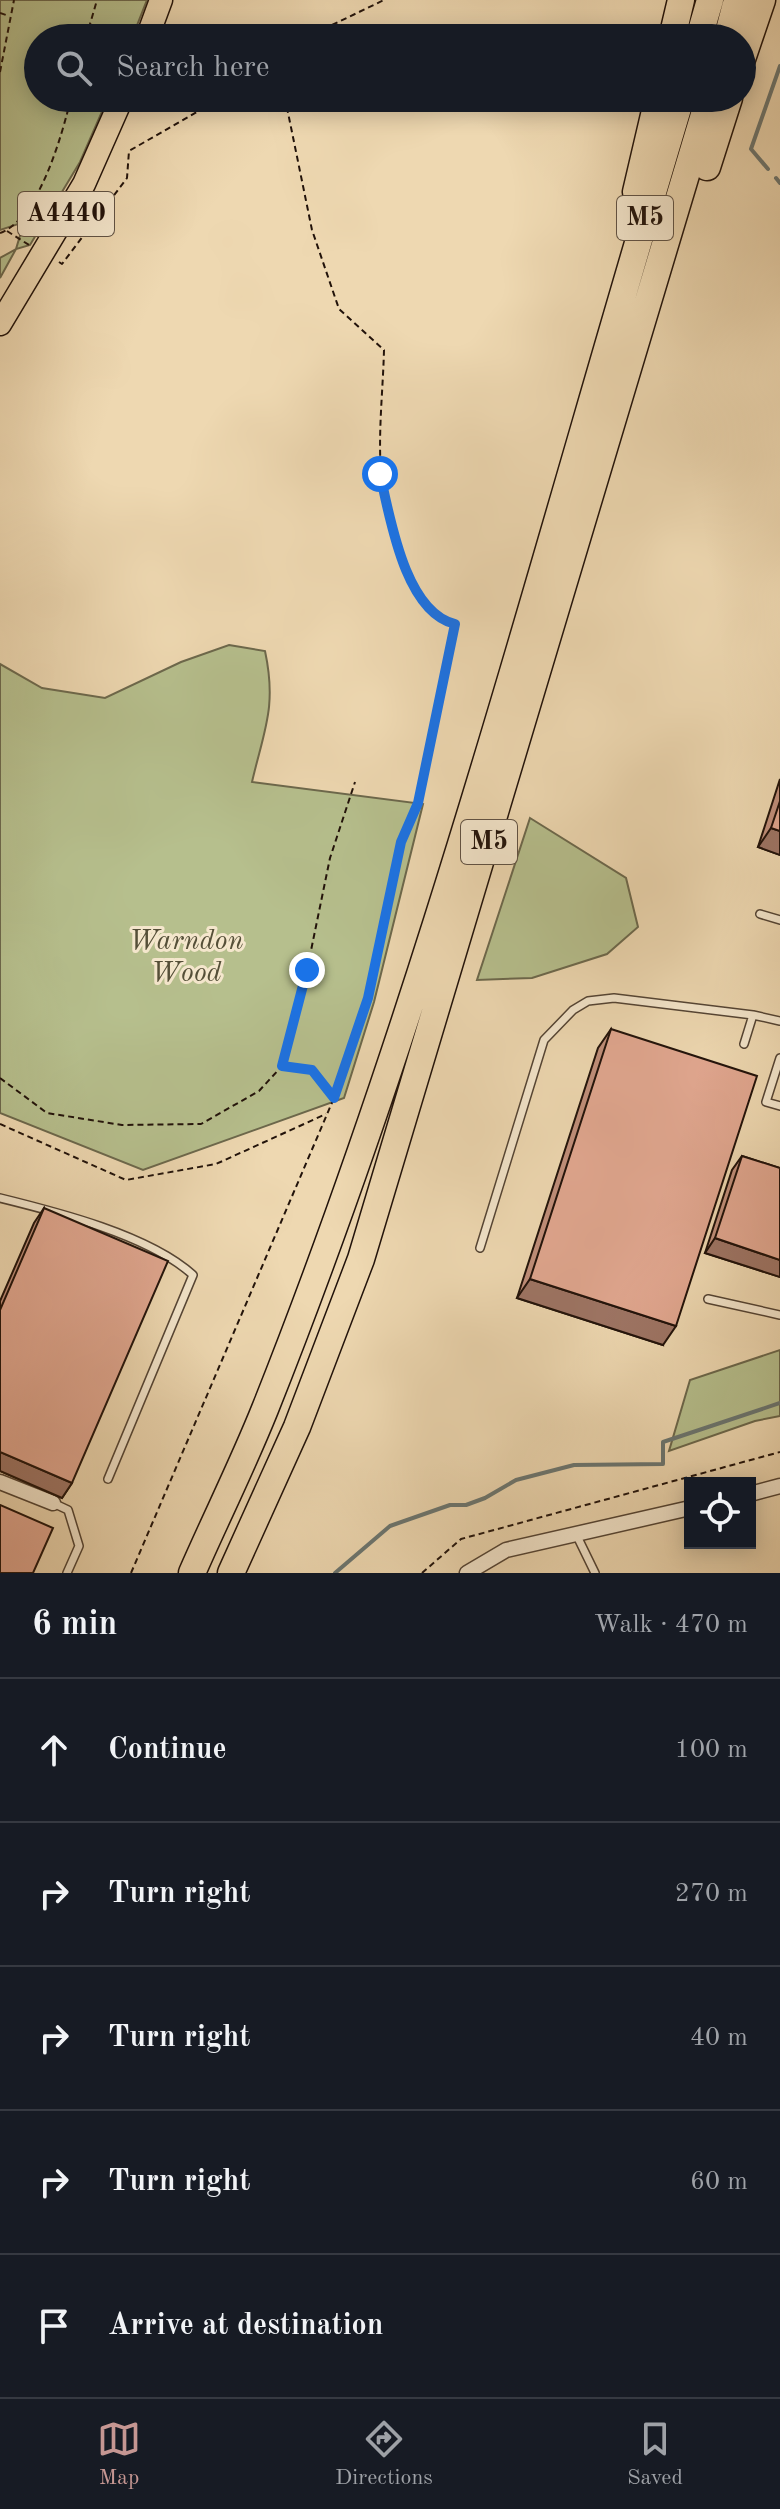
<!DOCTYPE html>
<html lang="en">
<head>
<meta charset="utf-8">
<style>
	body { margin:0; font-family:"Old Standard TT",serif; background:#20242c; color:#f1f3f6 }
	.controls { position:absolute; right:24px; bottom:24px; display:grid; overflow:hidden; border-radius:0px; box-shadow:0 4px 20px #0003 }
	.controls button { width:72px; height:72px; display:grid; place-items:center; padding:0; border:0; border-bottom:2px solid #363941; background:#171b24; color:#f1f3f6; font:40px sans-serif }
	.stop { position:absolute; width:24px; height:24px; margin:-18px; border:6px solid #1a73e8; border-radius:50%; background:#fff }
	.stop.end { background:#1a73e8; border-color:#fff; box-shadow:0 2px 8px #0008 }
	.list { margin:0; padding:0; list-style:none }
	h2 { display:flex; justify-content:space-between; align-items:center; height:104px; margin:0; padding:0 32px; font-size:34px }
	h2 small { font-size:26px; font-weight:400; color:#9ea1a6 }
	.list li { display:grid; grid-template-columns:52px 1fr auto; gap:24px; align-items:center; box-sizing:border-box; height:144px; padding:0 32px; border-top:2px solid #363941 }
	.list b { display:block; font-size:30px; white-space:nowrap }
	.list em { font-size:26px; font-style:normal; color:#9ea1a6 }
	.icon { flex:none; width:44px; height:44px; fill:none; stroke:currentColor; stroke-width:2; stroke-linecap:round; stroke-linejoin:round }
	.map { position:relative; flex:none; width:780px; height:1573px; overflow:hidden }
	.search { position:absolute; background:#171b24; box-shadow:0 4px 20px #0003; left:24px; right:24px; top:24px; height:88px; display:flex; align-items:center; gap:20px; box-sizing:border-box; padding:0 28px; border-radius:44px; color:#9ea1a6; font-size:30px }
	.sheet { height:824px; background:#171b24 }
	nav { display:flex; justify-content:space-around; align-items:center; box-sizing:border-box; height:112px; border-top:2px solid #363941; background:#171b24; font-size:22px; color:#9ea1a6 }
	nav a { display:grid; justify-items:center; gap:4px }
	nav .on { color:#c59692 }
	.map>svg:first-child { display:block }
	.green { fill:#b6bf8d; stroke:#6c684c; stroke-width:2 }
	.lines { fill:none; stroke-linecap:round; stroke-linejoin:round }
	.stream { stroke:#6b7671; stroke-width:4 }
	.lane-casing { stroke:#544434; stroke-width:10 }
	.street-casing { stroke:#544434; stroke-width:17 }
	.primary-casing { stroke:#21120a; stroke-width:25 }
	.highway-casing { stroke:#21120a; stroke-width:29 }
	.path { stroke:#21120a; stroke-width:2; stroke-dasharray:6 4; stroke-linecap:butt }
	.lane { stroke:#f4e6cc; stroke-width:7 }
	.street { stroke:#f4e6cc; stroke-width:14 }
	.primary { stroke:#eed8b1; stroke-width:22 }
	.highway { stroke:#eed8b1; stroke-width:26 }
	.wall { fill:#c2907c; stroke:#21120a; stroke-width:2 }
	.shaded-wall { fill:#9e7565; stroke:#21120a; stroke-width:2 }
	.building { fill:#e1a790; stroke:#21120a; stroke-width:2 }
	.route { stroke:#1a73e8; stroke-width:10 }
	.labels { text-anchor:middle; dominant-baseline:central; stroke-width:6; stroke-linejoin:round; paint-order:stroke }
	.shield { fill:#f4e6cc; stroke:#605244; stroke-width:2 }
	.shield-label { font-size:26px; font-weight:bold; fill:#21120a }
	.park-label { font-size:28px; font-style:italic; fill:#554f38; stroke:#f4e6cc }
</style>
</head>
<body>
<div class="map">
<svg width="780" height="1573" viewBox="0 0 780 1573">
	<rect width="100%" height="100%" fill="#eed8b1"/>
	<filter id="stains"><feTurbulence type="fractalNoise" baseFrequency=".0025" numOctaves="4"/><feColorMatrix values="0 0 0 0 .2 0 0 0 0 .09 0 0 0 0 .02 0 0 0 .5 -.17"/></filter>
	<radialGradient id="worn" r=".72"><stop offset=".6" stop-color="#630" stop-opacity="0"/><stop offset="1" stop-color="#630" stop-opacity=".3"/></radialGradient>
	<path class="green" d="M0 0H147L132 38H38V98H108L80 162 30 245 16 249 0 278V258L16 249 24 222 0 230Z
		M229 645 265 651C277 707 264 730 252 782L423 804 374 1002 344 1098 143 1170 0 1113V664L42 688 105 698 181 662Z
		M530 818 626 878 638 927 607 954 532 978 477 980Z
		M780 1350V1416L755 1421 669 1451 690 1380Z"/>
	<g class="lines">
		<path class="stream" d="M768 169 751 149 780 66
			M776 178 780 183
			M335 1573 390 1526 450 1505H466L485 1498 516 1480 574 1465 663 1464V1442L780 1403"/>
		<g class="lane-casing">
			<path id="lane" d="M760 914 780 920
				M744 1044 753 1015
				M780 1058 766 1102 780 1106
				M0 1198C57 1212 149 1235 193 1275L108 1479
				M480 1248 544 1040 573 1010 588 1001 614 998 753 1015 780 1021
				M708 1299 780 1315
				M53 1503 68 1510 79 1546 67 1573
				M576 1534 595 1573"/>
		</g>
		<g class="street-casing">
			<path id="street" d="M0 1482 53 1503
				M750 1494 780 1486
				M467 1573 506 1550 690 1508"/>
		</g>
		<g class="primary-casing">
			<path id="primary" d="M147 38 161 0
				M0 324 84 184 122 98"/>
		</g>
		<g class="highway-casing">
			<path id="highway" d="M672 38 681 0
				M699 38 710 0
				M727 38 737 0
				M742 59 762 0
				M707 167 729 98
				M636 192 658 98
				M192 1573C216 1518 243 1464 265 1409 435 983 549 536 681 98
				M231 1573 297 1427 361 1259 709 98"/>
		</g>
		<path class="path" d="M0 13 9 16
			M86 38 97 0
			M305 38 384 0
			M0 72 14 0
			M7 231 29 245
			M0 233C39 219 62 135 71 98
			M59 262 62 264 127 178 129 151 221 98
			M282 1065 307 970 330 858 355 782
			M0 1078 47 1113 122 1125 201 1124 259 1091 282 1066 312 1070 333 1097
			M0 1124 126 1180 216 1164 326 1114
			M131 1573 334 1098 368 998 401 842 418 803 455 624C410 613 383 516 381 473 378 432 383 390 384 350L339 309 312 230 285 98
			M422 1573 461 1539 780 1452"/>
		<use href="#lane" class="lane"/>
		<use href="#street" class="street"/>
		<use href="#primary" class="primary"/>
		<use href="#highway" class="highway"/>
	</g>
	<path class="wall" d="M780 779V855L758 847Z
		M611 1029 663 1345 517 1298 598 1048Z
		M742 1156 780 1168V1277L705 1253 732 1170Z
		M44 1208 72 1483 62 1498 0 1471V1301L34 1223Z"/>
	<path class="shaded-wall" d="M771 828 780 831V855L758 847Z
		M715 1238 780 1260V1277L705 1253Z
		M530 1279 676 1326 663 1345 517 1298Z
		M0 1452 72 1483 62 1498 0 1471Z"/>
	<path class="building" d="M780 801V831L771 828Z
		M611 1029 757 1076 676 1326 530 1279Z
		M742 1156 780 1168V1260L715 1238Z
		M44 1208 168 1261 72 1483 0 1452V1310Z
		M0 1505 53 1528 33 1573H0Z"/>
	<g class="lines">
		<path class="route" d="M307 970 282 1066 312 1070 334 1098 368 998 401 842 418 803 455 624C405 612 390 518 380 474"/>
	</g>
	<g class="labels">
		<g class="shield">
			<rect x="18" y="192" width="96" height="44" rx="6"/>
			<rect x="617" y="196" width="56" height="44" rx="6"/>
			<rect x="461" y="820" width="56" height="44" rx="6"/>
		</g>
		<g class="shield-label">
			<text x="66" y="214">A4440</text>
			<text x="645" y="218">M5</text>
			<text x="489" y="842">M5</text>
		</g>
		<g class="park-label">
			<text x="186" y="942">Warndon<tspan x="186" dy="32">Wood</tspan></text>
		</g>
	</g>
	<rect width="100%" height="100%" filter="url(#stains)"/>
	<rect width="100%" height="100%" fill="url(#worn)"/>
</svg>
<div class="controls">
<button><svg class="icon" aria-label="locate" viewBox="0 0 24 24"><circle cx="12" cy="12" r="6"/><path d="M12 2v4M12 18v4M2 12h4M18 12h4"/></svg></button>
</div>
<div class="stop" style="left:380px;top:474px"></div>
<div class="stop end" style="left:307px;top:970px"></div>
<div class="search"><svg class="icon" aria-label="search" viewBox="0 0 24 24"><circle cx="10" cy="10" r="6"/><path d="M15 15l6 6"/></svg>Search here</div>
</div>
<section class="sheet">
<h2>6 min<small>Walk · 470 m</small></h2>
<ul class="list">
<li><svg class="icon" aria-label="ahead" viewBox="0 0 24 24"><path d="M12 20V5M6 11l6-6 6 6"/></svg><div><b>Continue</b></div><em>100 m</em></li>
<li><svg class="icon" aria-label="right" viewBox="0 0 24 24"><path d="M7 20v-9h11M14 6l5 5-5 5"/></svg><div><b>Turn right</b></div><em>270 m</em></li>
<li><svg class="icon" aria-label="right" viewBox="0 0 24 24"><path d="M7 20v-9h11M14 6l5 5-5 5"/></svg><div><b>Turn right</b></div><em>40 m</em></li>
<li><svg class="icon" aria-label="right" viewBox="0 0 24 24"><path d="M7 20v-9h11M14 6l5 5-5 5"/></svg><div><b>Turn right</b></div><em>60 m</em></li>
<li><svg class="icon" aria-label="arrive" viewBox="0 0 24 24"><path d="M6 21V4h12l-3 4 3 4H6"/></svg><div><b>Arrive at destination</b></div></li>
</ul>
</section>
<nav>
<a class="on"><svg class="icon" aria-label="map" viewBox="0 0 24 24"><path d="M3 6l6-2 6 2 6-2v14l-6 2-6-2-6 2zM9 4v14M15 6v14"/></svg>Map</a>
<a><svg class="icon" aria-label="directions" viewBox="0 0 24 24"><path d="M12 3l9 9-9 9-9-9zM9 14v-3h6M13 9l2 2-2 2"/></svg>Directions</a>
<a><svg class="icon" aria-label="saved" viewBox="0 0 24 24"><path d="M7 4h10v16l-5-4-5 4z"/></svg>Saved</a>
</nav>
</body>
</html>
